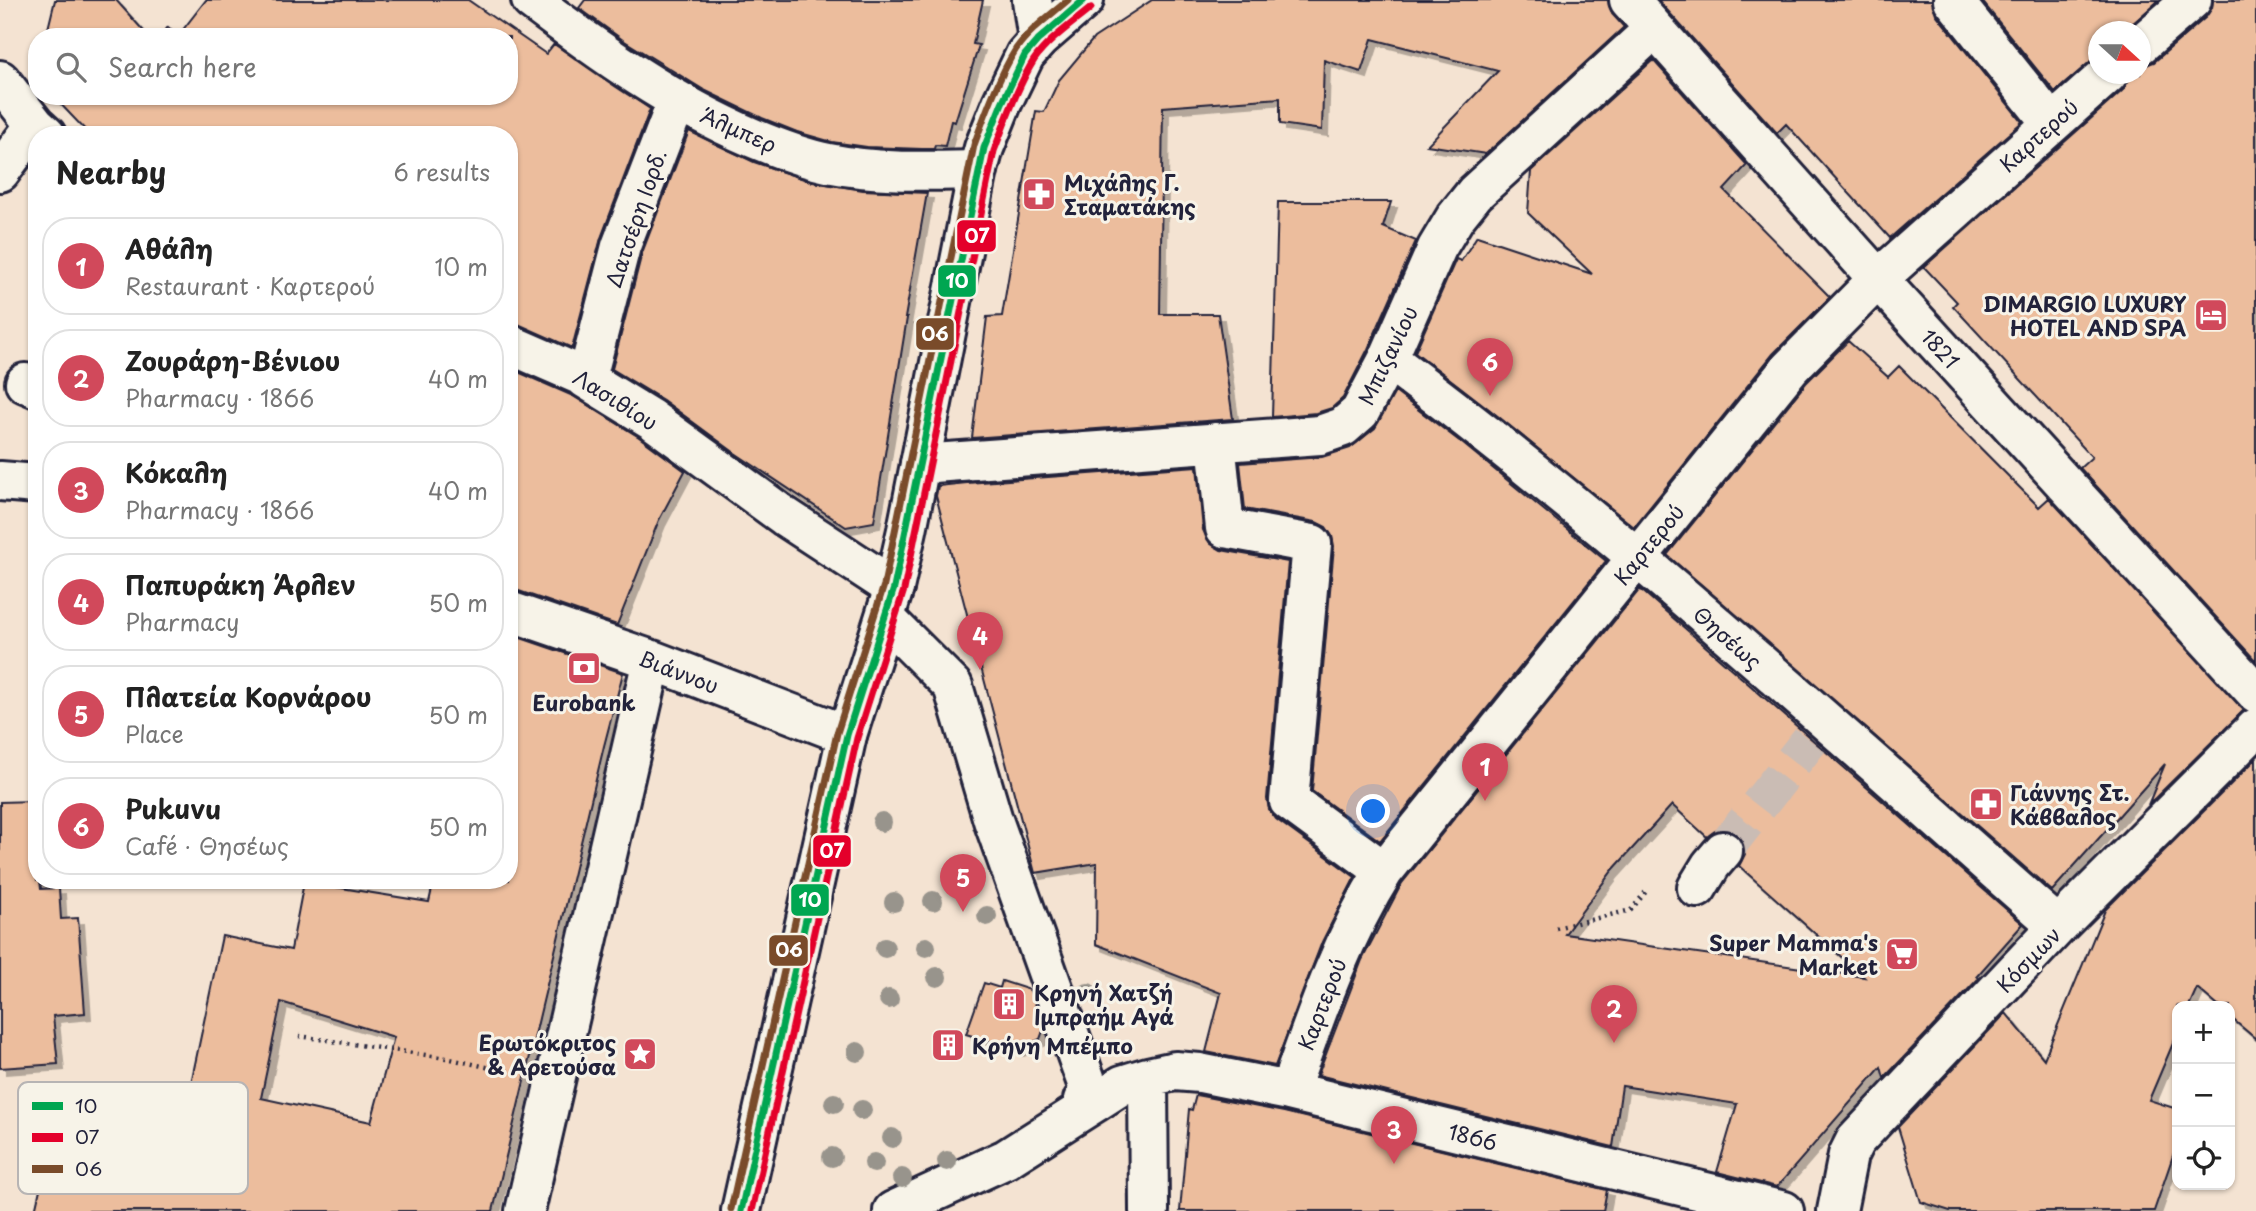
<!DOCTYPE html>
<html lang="en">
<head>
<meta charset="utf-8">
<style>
	body { margin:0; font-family:"Playpen Sans",sans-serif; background:#f2f2f2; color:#222 }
	.controls { position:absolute; right:21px; bottom:21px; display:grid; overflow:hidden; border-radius:14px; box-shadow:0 2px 5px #0004 }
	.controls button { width:63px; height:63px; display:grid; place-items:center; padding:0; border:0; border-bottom:2px solid #e0e0e0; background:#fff; color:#222; font:35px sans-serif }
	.compass { position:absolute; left:2088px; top:21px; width:63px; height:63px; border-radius:50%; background:#fff; box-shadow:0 2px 5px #0004; rotate:111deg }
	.you { position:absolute; left:1374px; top:812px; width:24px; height:24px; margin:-18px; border:5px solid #fff; border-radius:50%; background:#1a73e8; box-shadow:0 0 0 10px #1a73e833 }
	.badge { display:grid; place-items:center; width:46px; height:46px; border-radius:50%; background:#d1495b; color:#fff; font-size:23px; font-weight:700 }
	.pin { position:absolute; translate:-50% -58px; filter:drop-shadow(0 2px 4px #0008) }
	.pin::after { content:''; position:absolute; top:37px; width:24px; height:21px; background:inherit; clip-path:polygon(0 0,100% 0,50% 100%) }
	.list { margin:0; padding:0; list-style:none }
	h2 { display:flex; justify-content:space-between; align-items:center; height:91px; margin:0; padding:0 28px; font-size:30px }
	h2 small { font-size:23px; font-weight:400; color:#767676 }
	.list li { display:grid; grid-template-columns:46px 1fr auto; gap:21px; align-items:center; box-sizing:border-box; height:98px; margin:0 14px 14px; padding:0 14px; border:2px solid #e0e0e0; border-radius:28px }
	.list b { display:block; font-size:26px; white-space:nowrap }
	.list p { margin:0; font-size:23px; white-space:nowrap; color:#767676 }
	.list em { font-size:23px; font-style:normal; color:#767676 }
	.icon { flex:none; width:38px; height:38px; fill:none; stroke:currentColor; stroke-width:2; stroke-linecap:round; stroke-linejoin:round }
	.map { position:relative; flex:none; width:2256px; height:1211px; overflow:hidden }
	.search { position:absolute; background:#fff; box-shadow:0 2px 5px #0004; left:28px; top:28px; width:490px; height:77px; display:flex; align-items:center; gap:18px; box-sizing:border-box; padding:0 24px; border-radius:28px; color:#767676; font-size:26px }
	.panel { position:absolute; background:#fff; box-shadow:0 2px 5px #0004; left:28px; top:126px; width:490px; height:763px; border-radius:28px }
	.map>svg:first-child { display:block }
	.building { fill:#ecbd9d; stroke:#22223b; stroke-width:2; fill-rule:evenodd; filter:url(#shadow) }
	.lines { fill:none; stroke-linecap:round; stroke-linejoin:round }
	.minor-tunnel { stroke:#cabcb4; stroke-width:38; stroke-dasharray:38 19; stroke-linecap:butt }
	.minor-casing { stroke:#22223b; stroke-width:44 }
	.major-casing { stroke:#22223b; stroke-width:44 }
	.path { stroke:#22223b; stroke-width:4.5; stroke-dasharray:2 5; stroke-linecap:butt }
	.minor { stroke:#f7f3e8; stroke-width:38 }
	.major { stroke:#f7f3e8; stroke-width:38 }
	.bus-1-casing { stroke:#f7f3e8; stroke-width:12 }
	.bus-2-casing { stroke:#f7f3e8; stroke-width:12 }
	.bus-3-casing { stroke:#f7f3e8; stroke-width:12 }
	.bus-1 { stroke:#00a651; stroke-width:7 }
	.bus-2 { stroke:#e4002b; stroke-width:7 }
	.bus-3 { stroke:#7a4b2a; stroke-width:7 }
	.tree { fill:#98948c }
	.labels { text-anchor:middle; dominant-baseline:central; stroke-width:6; stroke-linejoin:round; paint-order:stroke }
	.street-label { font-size:21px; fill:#22223b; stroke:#f7f3e8 }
	.poi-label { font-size:21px; font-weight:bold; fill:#22223b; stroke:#f7f3e8; text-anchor:start }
	.key { fill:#f7f3e8; stroke:#b7b4b4; stroke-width:2 }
	.key-label { font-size:19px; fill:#22223b }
	.line-badge { stroke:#f7f3e8; stroke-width:2.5 }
	.badge-label { font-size:19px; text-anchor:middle; font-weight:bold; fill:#fff }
</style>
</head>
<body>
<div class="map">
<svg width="2256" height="1211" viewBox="0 0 2256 1211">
	<defs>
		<filter id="shadow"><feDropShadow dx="6" dy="6" stdDeviation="0" flood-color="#0004"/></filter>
	</defs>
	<rect width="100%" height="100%" fill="#f4e3d2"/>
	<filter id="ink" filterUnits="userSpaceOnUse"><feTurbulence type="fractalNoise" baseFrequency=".0143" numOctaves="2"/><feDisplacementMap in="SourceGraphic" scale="14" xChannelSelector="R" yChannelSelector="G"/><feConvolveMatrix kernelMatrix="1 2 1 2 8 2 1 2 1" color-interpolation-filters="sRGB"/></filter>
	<g filter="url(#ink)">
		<path class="building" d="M55 0H116L149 37H46Z
			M206 0H468L546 54 554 44 650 109 601 238 572 348 518 324 509 323V135H90L53 96H509V37H160L168 27 178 36Z
			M585 0H983L973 44 979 45 955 122 951 121 945 146 935 145 934 149H922L867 147 832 142 797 132 762 118 704 90 623 40 579 8Z
			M1152 0H1608L1612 14 1624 27 1486 154 1427 145 1498 71 1372 39 1361 72 1324 60 1322 130 1280 124V98L1163 107 1160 314H1218L1233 419 972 438 987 317 1002 316 1036 111 1044 112 1059 80 1094 38Z
			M1658 0H1932L1936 14 2022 122 1890 238 1786 124 1777 133Z
			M1981 0H2159L2124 32H2098V55L2055 92Z
			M2213 0H2256V661L2080 468 2092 457 1953 306 1957 302 1924 267 2123 90 2128 81 2129 74H2140V66L2154 62 2206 17 2212 8Z
			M1653 60 1747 165 1724 190 1830 297 1773 354 1634 527 1489 409 1415 352 1456 259 1461 261 1477 236 1592 274 1528 213 1531 171Z
			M689 131 754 162 813 182 863 190 927 193 905 318H907L874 522 846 527 735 453 663 400 612 369 642 253Z
			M1278 202H1391L1383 227 1416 241 1368 349 1343 398 1332 408 1316 413 1272 417Z
			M1848 341 1888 377 1899 366 2039 507 2049 498 2244 710 2148 805 2165 764 2052 891 1667 555 1806 383Z
			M509 368 573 396 639 437 685 471 659 520 617 625 516 590H509Z
			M1395 392 1462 443 1606 561 1380 841 1312 791 1334 546 1332 536 1326 527 1316 522 1245 509 1240 463 1322 457 1350 448 1375 428Z
			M1197 466 1203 530 1210 543 1221 550 1288 562 1267 799 1269 809 1276 819 1355 877 1322 942 1275 1066 1206 1052 1221 993 1096 944 1097 863 1035 873 936 496 938 486 967 483Z
			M1640 589 2023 924 1977 976 1979 978 1884 1078 1881 1067 1777 1187 1717 1172 1737 1104 1622 1086 1613 1147 1318 1075 1362 960 1402 883ZM1672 805 1707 837 1715 831 1726 829 1738 835 1743 843 1745 854 1739 866 1864 977 1565 934 1612 871Z
			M509 634 623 673 604 746 493 1211H35L49 1150 171 1178 222 936 291 950 304 882 429 902 434 880H509ZM281 1002 394 1037 371 1122 261 1098Z
			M2256 759V1039L2230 1017V1006H2218L2197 988 2189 1006H2177V1034L2149 1100 2177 1109V1144L2154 1211H1950L1921 1202 1898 1127 2006 1013 2044 1059 2105 910Z
			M34 801 37 880H40L41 889 59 888 61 919 78 918 85 1013 53 1016 58 1064 0 1068V802Z
			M1002 981 1030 990 1044 1028 1040 1039 1018 1050 966 1034 984 983 1000 988Z
			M1196 1095 1284 1112 1607 1190 1603 1211H1180L1189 1109 1192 1110Z"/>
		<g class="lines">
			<path class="minor-tunnel" d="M1723 851 1810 740"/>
			<g class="minor-casing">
				<path id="minor" d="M531 0C601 53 671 103 753 138 777 148 803 158 828 163 877 173 928 171 978 170
					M1032 0 1038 40
					M1629 0 1878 279 2256 693
					M1953 0 2051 123
					M2140 45 2192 0
					M0 80 35 125 46 135
					M0 172 35 125
					M509 344 587 378 586 379 651 419 784 516 894 588
					M1388 359C1623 534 1838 733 2058 926
					M587 378 621 246 677 101
					M25 383 37 388
					M1216 442 1225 528 1312 544 1289 801 1384 871
					M920 464 1320 435 1343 427 1360 412 1388 359 1437 248 1455 218 1475 193 1654 29
					M0 481 37 484
					M509 611 652 660 847 735
					M885 618 953 686 993 820 1094 1103 1006 1159 893 1211
					M1697 888 1711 865 1723 851
					M1148 1077 1149 1211
					M1289 1091C1316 1015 1341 940 1384 871L1790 368 1878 279 2108 74
					M1083 1100 1094 1103 1122 1085 1148 1077 1175 1071 1200 1073 1289 1091 1784 1211
					M525 1211 652 660
					M1837 1211 1848 1155 1855 1141 2058 926 2256 728"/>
			</g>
			<g class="major-casing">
				<path id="major" d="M741 1211 847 735 894 588 907 530 978 170 984 148 1002 103 1025 55 1038 40 1084 0"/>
			</g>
			<path class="path" d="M1556 928 1631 910 1648 889
				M299 1036 446 1058 509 1072"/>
			<use href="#minor" class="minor"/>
			<use href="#major" class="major"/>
			<g class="bus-1-casing">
				<path id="bus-1" d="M741 1211 847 735 894 588 984 148 1002 103 1025 55 1038 40 1084 0"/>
			</g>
			<g class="bus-2-casing">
				<path id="bus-2" d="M752 1211 857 738 904 590 994 151C1005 123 1018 85 1034 60 1048 40 1072 24 1091 8"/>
			</g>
			<g class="bus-3-casing">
				<path id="bus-3" d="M731 1209 837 733 884 585 974 145C985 115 999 76 1016 49 1029 30 1051 15 1068 0"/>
			</g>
			<use href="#bus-1" class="bus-1"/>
			<use href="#bus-2" class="bus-2"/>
			<use href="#bus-3" class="bus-3"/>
		</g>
		<g class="tree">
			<circle cx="882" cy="822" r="10"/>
			<circle cx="933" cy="901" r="10"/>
			<circle cx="894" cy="902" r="10"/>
			<circle cx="987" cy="916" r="10"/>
			<circle cx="926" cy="947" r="10"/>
			<circle cx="885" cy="948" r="10"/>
			<circle cx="937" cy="977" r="10"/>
			<circle cx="1088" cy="993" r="10"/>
			<circle cx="889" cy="999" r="10"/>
			<circle cx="857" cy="1052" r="10"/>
			<circle cx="834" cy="1103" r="10"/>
			<circle cx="862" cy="1110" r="10"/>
			<circle cx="892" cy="1138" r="10"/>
			<circle cx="832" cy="1157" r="10"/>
			<circle cx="947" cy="1161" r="10"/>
			<circle cx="874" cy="1163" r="10"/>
			<circle cx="902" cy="1178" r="10"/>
		</g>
	</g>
	<defs>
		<g id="pharmacy-square" transform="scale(1.75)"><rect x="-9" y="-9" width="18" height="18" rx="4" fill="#d1495b" stroke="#f7f3e8"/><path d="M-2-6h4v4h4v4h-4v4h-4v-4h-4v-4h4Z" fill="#fff"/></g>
		<g id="hotel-square" transform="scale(1.75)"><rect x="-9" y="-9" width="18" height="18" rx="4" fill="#d1495b" stroke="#f7f3e8"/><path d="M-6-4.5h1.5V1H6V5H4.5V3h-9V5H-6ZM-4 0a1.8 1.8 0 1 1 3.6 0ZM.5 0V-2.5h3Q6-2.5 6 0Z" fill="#fff"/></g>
		<g id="bank-square" transform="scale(1.75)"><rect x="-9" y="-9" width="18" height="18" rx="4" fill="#d1495b" stroke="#f7f3e8"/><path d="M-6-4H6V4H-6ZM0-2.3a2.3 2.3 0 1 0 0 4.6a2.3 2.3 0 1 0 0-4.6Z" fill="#fff"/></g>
		<g id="supermarket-square" transform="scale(1.75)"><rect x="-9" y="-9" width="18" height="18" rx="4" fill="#d1495b" stroke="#f7f3e8"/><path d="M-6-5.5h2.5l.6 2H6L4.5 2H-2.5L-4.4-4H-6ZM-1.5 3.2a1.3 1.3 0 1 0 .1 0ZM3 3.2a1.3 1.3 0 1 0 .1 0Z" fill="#fff"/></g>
		<g id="building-square" transform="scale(1.75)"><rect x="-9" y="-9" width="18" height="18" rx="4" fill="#d1495b" stroke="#f7f3e8"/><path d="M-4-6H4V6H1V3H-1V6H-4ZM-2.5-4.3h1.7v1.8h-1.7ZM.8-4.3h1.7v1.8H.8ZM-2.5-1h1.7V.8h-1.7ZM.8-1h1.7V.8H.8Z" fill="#fff"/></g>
		<g id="sight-square" transform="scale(1.75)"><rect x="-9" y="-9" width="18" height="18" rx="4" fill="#d1495b" stroke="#f7f3e8"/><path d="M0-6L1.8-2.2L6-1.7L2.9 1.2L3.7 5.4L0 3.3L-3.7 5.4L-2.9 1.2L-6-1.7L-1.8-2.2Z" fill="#fff"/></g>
	</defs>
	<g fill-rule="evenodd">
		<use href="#pharmacy-square" x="1039" y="194"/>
		<use href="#hotel-square" x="2211" y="315"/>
		<use href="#bank-square" x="584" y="668"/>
		<use href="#pharmacy-square" x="1986" y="804"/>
		<use href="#supermarket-square" x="1902" y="954"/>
		<use href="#building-square" x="1009" y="1004"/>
		<use href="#building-square" x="948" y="1045"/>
		<use href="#sight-square" x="640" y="1054"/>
	</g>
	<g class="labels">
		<g class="street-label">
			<text transform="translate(739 129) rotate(24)">Άλμπερ</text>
			<text transform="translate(2038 135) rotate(-42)">Καρτερού</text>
			<text transform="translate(635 218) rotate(-71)">Δατσέρη Ιορδ.</text>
			<text transform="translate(1941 348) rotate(48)">1821</text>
			<text transform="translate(1387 355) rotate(-64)">Μπιζανίου</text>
			<text transform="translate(616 399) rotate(32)">Λασιθίου</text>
			<text transform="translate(1648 544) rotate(-51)">Καρτερού</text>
			<text transform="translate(1728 637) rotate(41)">Θησέως</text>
			<text transform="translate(679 671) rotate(21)">Βιάννου</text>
			<text transform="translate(2028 959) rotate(-46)">Κόσμων</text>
			<text transform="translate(1321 1004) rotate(-69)">Καρτερού</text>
			<text transform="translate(1473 1136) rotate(14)">1866</text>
		</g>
		<g class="poi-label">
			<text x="1064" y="182">Μιχάλης Γ.<tspan x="1064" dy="24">Σταματάκης</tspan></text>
			<text x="2186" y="303" text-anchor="end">DIMARGIO LUXURY<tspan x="2186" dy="24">HOTEL AND SPA</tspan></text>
			<text x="584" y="702" text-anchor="middle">Eurobank</text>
			<text x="2010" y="792">Γιάννης Στ.<tspan x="2010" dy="24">Κάββαλος</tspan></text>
			<text x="1878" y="942" text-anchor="end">Super Mamma's<tspan x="1878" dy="24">Market</tspan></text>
			<text x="1034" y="992">Κρηνή Χατζή<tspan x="1034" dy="24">Ιμπραήμ Αγά</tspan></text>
			<text x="616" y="1042" text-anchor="end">Ερωτόκριτος<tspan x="616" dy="24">&amp; Αρετούσα</tspan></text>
			<text x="972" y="1045">Κρήνη Μπέμπο</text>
		</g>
	</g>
	<rect x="18" y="1082" width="230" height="112" rx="10" class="key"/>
	<rect x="32" y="1102" width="31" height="8" fill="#00a651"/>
	<rect x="32" y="1133" width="31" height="9" fill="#e4002b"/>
	<rect x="32" y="1165" width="31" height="8" fill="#7a4b2a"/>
	<g class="key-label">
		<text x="75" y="1113">10</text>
		<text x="75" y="1144">07</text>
		<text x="75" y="1176">06</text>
	</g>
	<g class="line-badge">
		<rect x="956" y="219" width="41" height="34" rx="7" fill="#e4002b"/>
		<rect x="937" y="264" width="40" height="34" rx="7" fill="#00a651"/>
		<rect x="915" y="317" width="40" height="34" rx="7" fill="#7a4b2a"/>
		<rect x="812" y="834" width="40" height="34" rx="7" fill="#e4002b"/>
		<rect x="790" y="883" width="40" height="34" rx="7" fill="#00a651"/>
		<rect x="768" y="934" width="41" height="33" rx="7" fill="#7a4b2a"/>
	</g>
	<g class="badge-label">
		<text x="977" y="243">07</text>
		<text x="957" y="288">10</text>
		<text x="935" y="341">06</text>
		<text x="832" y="858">07</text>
		<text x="810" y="907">10</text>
		<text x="789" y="957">06</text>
	</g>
</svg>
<div class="controls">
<button>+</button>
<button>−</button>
<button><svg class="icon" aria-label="locate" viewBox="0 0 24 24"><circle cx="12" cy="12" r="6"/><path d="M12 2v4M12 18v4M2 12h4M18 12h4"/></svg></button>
</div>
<svg class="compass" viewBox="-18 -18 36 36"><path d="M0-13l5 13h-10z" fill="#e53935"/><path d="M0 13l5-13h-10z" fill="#767676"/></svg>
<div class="you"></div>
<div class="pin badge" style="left:1485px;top:801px">1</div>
<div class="pin badge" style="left:1614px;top:1043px">2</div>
<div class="pin badge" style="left:1394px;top:1164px">3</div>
<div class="pin badge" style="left:980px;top:670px">4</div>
<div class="pin badge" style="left:963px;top:912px">5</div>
<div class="pin badge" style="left:1490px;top:396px">6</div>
<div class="search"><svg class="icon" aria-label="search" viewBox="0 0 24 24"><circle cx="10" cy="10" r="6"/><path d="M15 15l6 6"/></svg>Search here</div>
<section class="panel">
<h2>Nearby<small>6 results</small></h2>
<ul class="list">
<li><span class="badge">1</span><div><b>Αθάλη</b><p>Restaurant · Καρτερού</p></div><em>10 m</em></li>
<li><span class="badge">2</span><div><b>Ζουράρη-Βένιου</b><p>Pharmacy · 1866</p></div><em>40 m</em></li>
<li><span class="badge">3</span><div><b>Κόκαλη</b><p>Pharmacy · 1866</p></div><em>40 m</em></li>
<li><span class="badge">4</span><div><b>Παπυράκη Άρλεν</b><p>Pharmacy</p></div><em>50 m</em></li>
<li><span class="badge">5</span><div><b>Πλατεία Κορνάρου</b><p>Place</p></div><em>50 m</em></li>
<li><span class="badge">6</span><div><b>Pukuvu</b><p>Café · Θησέως</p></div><em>50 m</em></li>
</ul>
</section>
</div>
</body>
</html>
